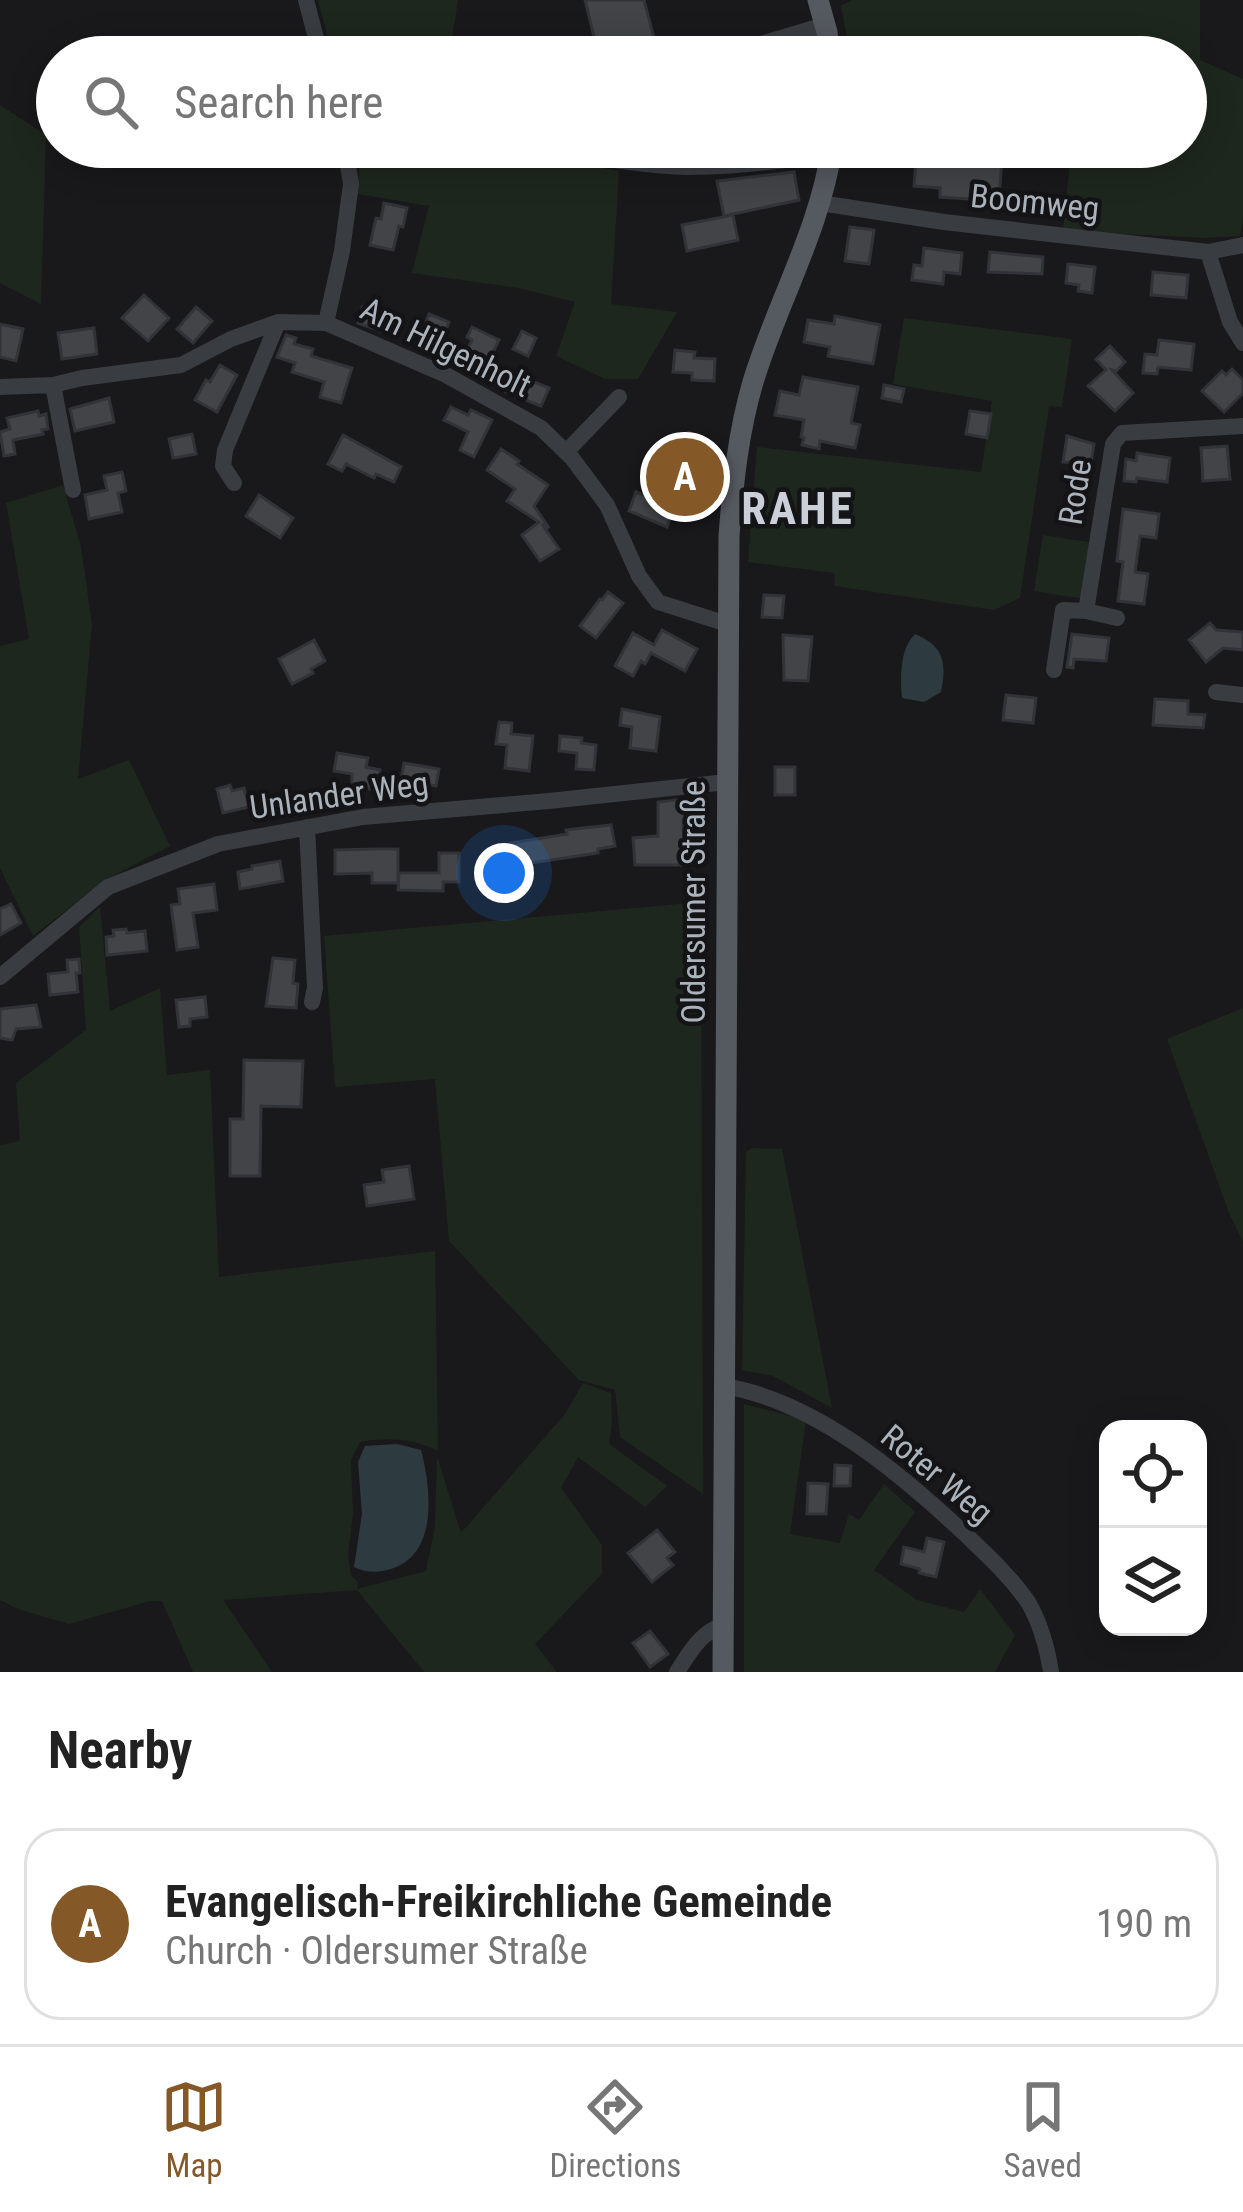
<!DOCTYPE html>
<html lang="en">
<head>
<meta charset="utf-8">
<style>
	body { margin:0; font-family:"Roboto Condensed",sans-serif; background:#f2f2f2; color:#222 }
	.controls { position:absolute; right:36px; bottom:36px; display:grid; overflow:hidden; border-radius:24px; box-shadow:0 6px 30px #0003 }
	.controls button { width:108px; height:108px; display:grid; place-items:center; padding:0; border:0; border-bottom:3px solid #e0e0e0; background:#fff; color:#222; font:60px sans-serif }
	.you { position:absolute; left:504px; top:873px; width:42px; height:42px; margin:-30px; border:9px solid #fff; border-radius:50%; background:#1a73e8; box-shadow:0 0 0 18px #1a73e833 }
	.badge { display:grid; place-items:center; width:78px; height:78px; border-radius:50%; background:#855827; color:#fff; font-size:39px; font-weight:700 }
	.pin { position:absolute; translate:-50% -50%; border:6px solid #fff; box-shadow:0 3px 12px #0006 }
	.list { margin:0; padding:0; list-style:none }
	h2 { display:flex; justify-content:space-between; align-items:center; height:156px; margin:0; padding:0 48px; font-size:51px }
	h2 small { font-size:39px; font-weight:400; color:#767676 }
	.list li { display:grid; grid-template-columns:78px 1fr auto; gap:36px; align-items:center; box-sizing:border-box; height:192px; margin:0 24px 24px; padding:0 24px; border:3px solid #e0e0e0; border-radius:36px }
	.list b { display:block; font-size:45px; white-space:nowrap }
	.list p { margin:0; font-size:39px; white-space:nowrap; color:#767676 }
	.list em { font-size:39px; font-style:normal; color:#767676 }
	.icon { flex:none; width:66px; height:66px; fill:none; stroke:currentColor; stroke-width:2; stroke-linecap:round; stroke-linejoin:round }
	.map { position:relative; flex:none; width:1243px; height:1672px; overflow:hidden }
	.search { position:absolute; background:#fff; box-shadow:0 6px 30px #0003; left:36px; right:36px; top:36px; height:132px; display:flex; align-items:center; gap:30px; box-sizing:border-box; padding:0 42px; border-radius:66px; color:#767676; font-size:45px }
	.sheet { height:372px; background:#fff }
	nav { display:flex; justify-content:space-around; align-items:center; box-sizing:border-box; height:168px; border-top:3px solid #e0e0e0; background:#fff; font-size:33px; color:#767676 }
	nav a { display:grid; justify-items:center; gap:6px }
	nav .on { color:#855827 }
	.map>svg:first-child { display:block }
	.green { fill:#1e271e }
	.water { fill:#2d3b41 }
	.building { fill:#434448; stroke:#323338; stroke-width:3 }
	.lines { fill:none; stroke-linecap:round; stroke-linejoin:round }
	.minor { stroke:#393c41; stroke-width:16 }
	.major { stroke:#555960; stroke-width:21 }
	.labels { text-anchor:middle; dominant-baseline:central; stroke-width:9; stroke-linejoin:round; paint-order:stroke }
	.street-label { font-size:33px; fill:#aab2bc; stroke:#141416 }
	.district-label { font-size:45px; font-weight:bold; letter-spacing:3px; fill:#cbd0d8; stroke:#141416 }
</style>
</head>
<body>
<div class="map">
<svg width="1243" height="1672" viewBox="0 0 1243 1672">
	<rect width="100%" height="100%" fill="#19191b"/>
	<path class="green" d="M318 0H458L449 57H333Z
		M852 0H1200V60L1243 79V218L1240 236 1204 238 1063 231 1071 153 1011 147H1186V57H851L841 6Z
		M0 105 46 135 41 304 0 283Z
		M360 147H492L619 171 611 304 677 312 638 379H605L556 356 575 302 518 288 412 273 429 206 358 194Z
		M904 318 1072 339 1062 407 1049 406 1020 598 994 610 835 586 834 573 748 562 757 447 981 472 992 401 893 384Z
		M63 485 81 547 92 624 78 779 129 760 170 846 105 880 33 936 0 868V646L29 639 6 503Z
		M1043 535 1094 543 1085 599 1034 591Z
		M701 902 703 1494 620 1437 615 1390 579 1380 449 1241 435 1079 335 1087 324 936Z
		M100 907 110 1011 160 988 167 1075 210 1070 219 1277 435 1251 438 1451C413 1438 388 1437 360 1442L351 1460 353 1513 348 1555 351 1575 358 1582 357 1589 426 1571 435 1527 437 1456 461 1533 565 1414 583 1383 611 1393 612 1425 609 1444 667 1486 645 1507 578 1457 561 1488 602 1545V1574L535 1644 557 1672H424L357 1590 223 1600 272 1672H193L162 1601H150L69 1624 18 1609 0 1600V1145L20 1141 16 1083 86 1030 79 927Z
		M1243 1008V1242L1229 1213 1167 1039Z
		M752 1148 782 1149 832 1408 773 1376 742 1370 746 1152Z
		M744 1404 806 1420 790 1534 840 1543 849 1514 859 1520 884 1484 915 1512 874 1570 917 1600 964 1612 980 1589 1015 1635 995 1672H744Z"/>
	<path class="water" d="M915 634C944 646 947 663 941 692L924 702 902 698C900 678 900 648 915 634Z
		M397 1444 421 1450C431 1488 439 1554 391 1569 377 1573 367 1573 354 1567L362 1514 358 1462 365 1446Z"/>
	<path class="building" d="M585 0H644L659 57H641L640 50 615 57H599Z
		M743 40 742 51 748 57H698L697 54Z
		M942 152 1002 156 999 201 940 197V188L914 186 916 160 941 162Z
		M794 172 799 200 724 216 717 181Z
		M384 203 407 208 403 227 399 226 393 250 370 245 376 218 381 219Z
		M733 215 738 240 687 251 682 225Z
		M850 227 874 230 869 264 845 261Z
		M924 248 962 253 960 274 944 272 943 284 912 280 914 265 922 266Z
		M990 252 1043 257 1042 274 988 272Z
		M1068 264 1095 267 1092 293 1078 291 1079 285 1066 283Z
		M1153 272 1188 275 1186 298 1151 295Z
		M144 295 169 318 148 341 122 318Z
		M196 307 212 321 193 343 177 329Z
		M362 307 377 311 376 315 393 319 389 334 358 323Z
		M429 314 449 322 440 346 420 338Z
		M835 316 880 325 873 364 828 356 830 347 804 342 808 320 834 324Z
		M0 324 23 329 16 361 0 357Z
		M472 327 499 340 488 363 466 352 472 340 467 337Z
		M94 328 97 354 62 359 58 333Z
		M522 331 536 338 528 356 513 349Z
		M286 335 296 338 294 344 313 349 311 356 352 368 341 403 320 397 324 382 292 372 295 363 277 357Z
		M1159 340 1194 344 1191 370 1158 367 1157 374 1143 373 1145 354 1157 355Z
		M1110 346 1125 362 1116 371 1112 370 1133 393 1115 411 1088 386 1106 370 1096 359Z
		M675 350 695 352 694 358 715 359 714 381 692 380V373L673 372Z
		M220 365 237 375 217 412 195 400 206 380 210 382Z
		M1232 369 1243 380V393L1224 412 1202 391 1222 371 1226 375Z
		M514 374 549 388 541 406 506 392Z
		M803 377 858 387 851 423 860 425 855 448 820 441 819 449 802 445 804 438 801 437 804 420 775 415 780 391 799 395Z
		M884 385 904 389 901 402 882 398Z
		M109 398 114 422 75 431 70 409Z
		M451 407 468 415 471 410 492 420 474 457 460 450 468 432 444 420Z
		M38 411 39 416 46 414 48 429 42 430 43 434 13 440 15 454 4 456 0 432 10 429 7 418Z
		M970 411 991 414 987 438 966 434Z
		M689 432 698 438 693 502 673 512 667 527 629 511 636 492 654 499 661 482 649 453Z
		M192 434 196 454 173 458 169 439Z
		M343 435 401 467 394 482 376 474 374 478 346 464 342 471 328 464Z
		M1067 436 1094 444 1091 463 1063 462Z
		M1227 446 1230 479 1203 481 1201 448Z
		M501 449 519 461 517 464 548 485 534 506 549 528 542 524 559 549 540 561 522 535 539 522 507 501 515 489 487 470Z
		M1137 453 1170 458 1167 482 1137 478 1136 482 1124 481 1126 459 1136 461Z
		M122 472 126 491 118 493 122 512 89 519 85 495 107 490 104 476Z
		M259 495 293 518 280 538 246 516Z
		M1123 509 1159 514 1156 538 1140 536 1135 572 1148 574 1144 604 1118 601 1123 562 1117 561Z
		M608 592 623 603 596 638 580 626 600 599 602 600Z
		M764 595 784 596 782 618 762 617Z
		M1210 623 1216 630 1243 632V650L1223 648 1206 662 1189 640Z
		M662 630 697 649 685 671 651 653 645 664 641 661 633 676 615 666 633 633 654 645Z
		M1072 634 1109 638 1106 661 1074 659 1073 668 1067 667Z
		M783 635 812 637 808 681 784 680Z
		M314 640 325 661 311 669 313 673 292 684 279 659Z
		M1006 695 1036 698 1033 723 1003 720Z
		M1155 699 1188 701V714L1205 715 1203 728 1153 725Z
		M622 709 660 717 656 751 630 748 632 727 620 725Z
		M499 722 512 723 511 734 533 736 529 771 505 768 507 745 496 744Z
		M560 736 582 738 581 743 596 745 594 770 576 769 577 753 559 751Z
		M337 753 368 758 366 767 380 770 377 790 364 788 361 804 352 806V774L334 771Z
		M404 763 439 769 436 786 401 780Z
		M775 767H795V795H775Z
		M230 785 232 791 244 788 249 807 223 813 217 789Z
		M677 800V802H696V819L683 820 685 865H635L633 838 658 836V802Z
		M611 825 615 846 598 849V853L531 863 532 869 515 871 511 843 567 834 566 830Z
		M376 849H398V883H372V873L335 874V850Z
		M439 853H459V882H443V891L398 890 399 873H439Z
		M280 861 283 881 240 889 238 872 252 869V866Z
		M214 884 217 910 193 913 198 947 177 950 171 905 180 904 178 889Z
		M11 904 21 923 0 935V909Z
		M126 929 127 933 145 931 147 951 107 955 106 937 114 936 113 930Z
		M273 958 295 960 293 983 298 984 296 1008 266 1006Z
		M79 959 80 973H76L78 992 50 995 48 974 68 972 67 960Z
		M205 997 207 1017 190 1019V1026L179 1027 176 1000Z
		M36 1005 41 1027 16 1029 12 1040 0 1038V1009Z
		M244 1060 303 1061 301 1107 261 1106 260 1176H230V1119H243Z
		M409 1166 414 1199 367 1206 364 1185 384 1182 382 1170Z
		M835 1465 851 1466 850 1486H834Z
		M808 1483 828 1484 826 1514H807Z
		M657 1530 675 1552 667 1558 673 1565 652 1582 628 1553Z
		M927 1538 944 1542 936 1577 919 1573 920 1569 901 1564 904 1547 924 1552Z
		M650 1631 668 1654 650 1667 633 1643Z"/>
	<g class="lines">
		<path class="minor" d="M306 0 321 57
			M754 46 825 25
			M537 147C587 155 638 166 689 167 736 167 784 160 831 155
			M820 203 944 222 1208 252 1243 245
			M1208 252 1230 322 1243 343
			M326 323 342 251 351 184 345 147
			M53 385 73 490
			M0 387 53 385 82 378 181 365 231 339 278 322 326 323 446 375 541 428 572 458 607 505 639 576 658 602 727 624
			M566 452 619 397
			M234 483 223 466 225 450 278 322
			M1086 611 1117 618
			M1054 670 1063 610 1086 611 1113 444 1122 433 1243 426
			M1216 692 1243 695
			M307 827 315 988 312 1002
			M0 977 108 887 218 844 363 817 549 801 727 782
			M723 1386C814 1400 900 1473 965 1534 987 1555 1011 1577 1028 1602 1041 1624 1047 1647 1051 1672
			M677 1672C690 1652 700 1633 723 1625"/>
		<path class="major" d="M818 0 827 32 830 57
			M723 1672 729 536C733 484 738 433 753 382 777 303 820 230 832 147"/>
	</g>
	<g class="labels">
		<g class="street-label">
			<text transform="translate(1035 202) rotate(6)">Boomweg</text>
			<text transform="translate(446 347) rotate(26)">Am Hilgenholt</text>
			<text transform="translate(1075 492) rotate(-81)">Rode</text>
			<text transform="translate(339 795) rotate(-8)">Unlander Weg</text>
			<text transform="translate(693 902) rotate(-90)">Oldersumer Straße</text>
			<text transform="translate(937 1474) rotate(40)">Roter Weg</text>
		</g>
		<g class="district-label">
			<text x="798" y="508">RAHE</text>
		</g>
	</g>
</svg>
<div class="controls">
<button><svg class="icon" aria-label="locate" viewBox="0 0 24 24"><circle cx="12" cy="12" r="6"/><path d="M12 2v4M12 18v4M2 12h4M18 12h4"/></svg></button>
<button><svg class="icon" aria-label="layers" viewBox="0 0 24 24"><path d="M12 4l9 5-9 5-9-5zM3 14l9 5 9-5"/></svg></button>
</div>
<div class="you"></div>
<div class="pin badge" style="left:685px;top:477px">A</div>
<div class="search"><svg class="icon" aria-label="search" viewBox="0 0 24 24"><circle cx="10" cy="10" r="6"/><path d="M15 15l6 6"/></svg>Search here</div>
</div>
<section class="sheet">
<h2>Nearby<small></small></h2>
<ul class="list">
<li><span class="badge">A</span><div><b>Evangelisch-Freikirchliche Gemeinde</b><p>Church · Oldersumer Straße</p></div><em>190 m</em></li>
</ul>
</section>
<nav>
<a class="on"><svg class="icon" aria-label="map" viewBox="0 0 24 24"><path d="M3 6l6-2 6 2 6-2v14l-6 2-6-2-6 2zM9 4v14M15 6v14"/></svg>Map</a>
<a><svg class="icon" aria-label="directions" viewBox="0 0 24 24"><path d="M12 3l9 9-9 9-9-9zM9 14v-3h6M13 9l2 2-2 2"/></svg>Directions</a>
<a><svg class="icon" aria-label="saved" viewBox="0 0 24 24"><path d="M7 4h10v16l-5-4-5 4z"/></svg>Saved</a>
</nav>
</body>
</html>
